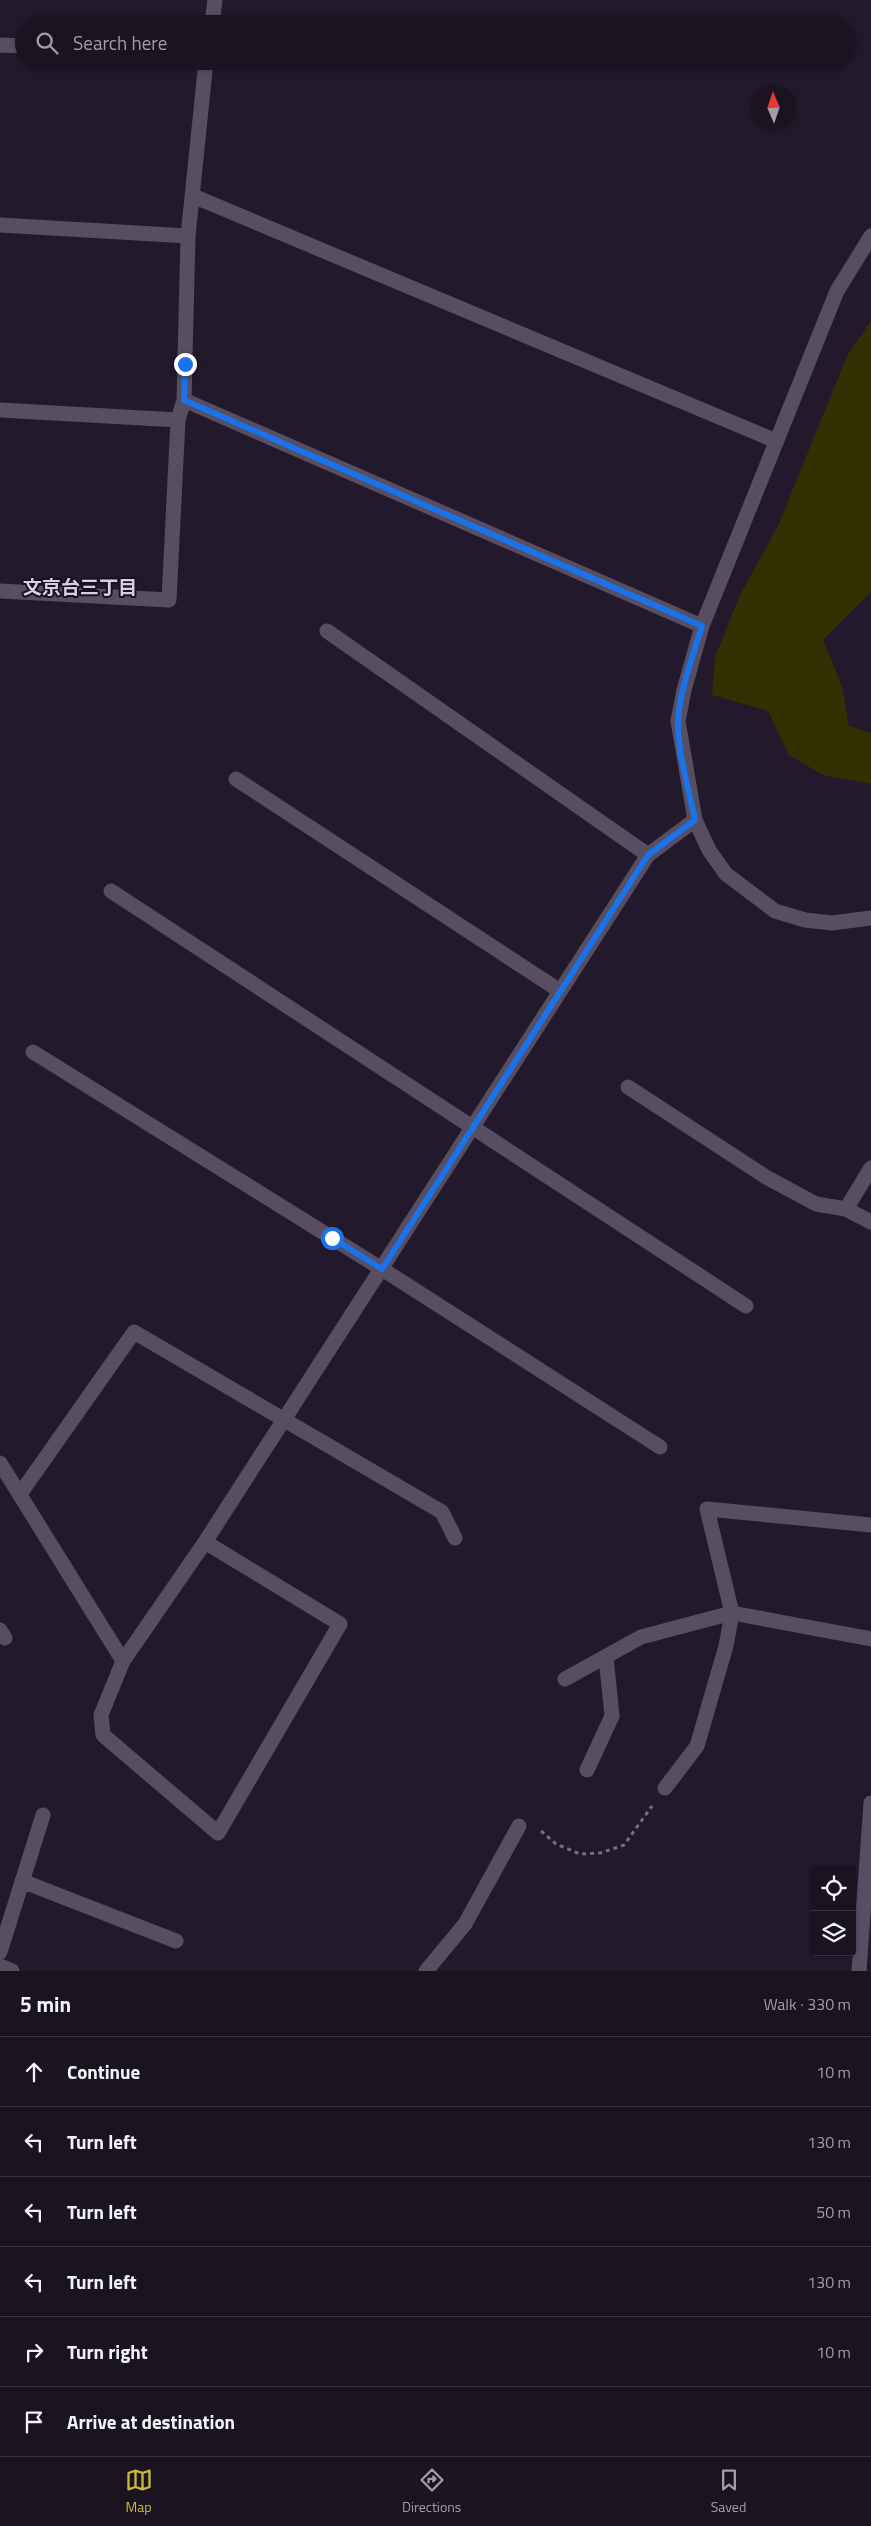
<!DOCTYPE html>
<html lang="en">
<head>
<meta charset="utf-8">
<style>
	body { margin:0; font-family:"Titillium Web","Noto Sans JP",sans-serif; background:#231d2a; color:#f1f3f6 }
	.controls { position:absolute; right:15px; bottom:15px; display:grid; overflow:hidden; border-radius:5px; box-shadow:0 1px 4px #0004 }
	.controls button { width:45px; height:45px; display:grid; place-items:center; padding:0; border:0; border-bottom:1px solid #38333f; background:#1a1421; color:#f1f3f6; font:25px sans-serif }
	.compass { position:absolute; left:751px; top:85px; width:45px; height:45px; border-radius:50%; background:#1a1421; box-shadow:0 1px 4px #0004; rotate:358deg }
	.stop { position:absolute; width:15px; height:15px; margin:-11px; border:4px solid #1a73e8; border-radius:50%; background:#fff }
	.stop.end { background:#1a73e8; border-color:#fff; box-shadow:0 1px 5px #0008 }
	.list { margin:0; padding:0; list-style:none }
	h2 { display:flex; justify-content:space-between; align-items:center; height:65px; margin:0; padding:0 20px; font-size:21px }
	h2 small { font-size:16px; font-weight:400; color:#9f9ea5 }
	.list li { display:grid; grid-template-columns:32px 1fr auto; gap:15px; align-items:center; box-sizing:border-box; height:70px; padding:0 20px; border-top:1px solid #38333f }
	.list b { display:block; font-size:19px; white-space:nowrap }
	.list em { font-size:16px; font-style:normal; color:#9f9ea5 }
	.icon { flex:none; width:28px; height:28px; fill:none; stroke:currentColor; stroke-width:2; stroke-linecap:round; stroke-linejoin:round }
	.map { position:relative; flex:none; width:871px; height:1971px; overflow:hidden }
	.search { position:absolute; background:#1a1421; box-shadow:0 1px 4px #0004; left:15px; right:15px; top:15px; height:55px; display:flex; align-items:center; gap:12px; box-sizing:border-box; padding:0 18px; border-radius:28px; color:#9f9ea5; font-size:19px }
	.sheet { height:485px; background:#1a1421 }
	nav { display:flex; justify-content:space-around; align-items:center; box-sizing:border-box; height:70px; border-top:1px solid #38333f; background:#1a1421; font-size:14px; color:#9f9ea5 }
	nav a { display:grid; justify-items:center; gap:2px }
	nav .on { color:#c7bb3c }
	.map>svg:first-child { display:block }
	.green { fill:#332f01 }
	.lines { fill:none; stroke-linecap:round; stroke-linejoin:round }
	.path { stroke:#756f7e; stroke-width:3; stroke-dasharray:4 4; stroke-linecap:butt }
	.minor { stroke:#574e62; stroke-width:15 }
	.route { stroke:#1a73e8; stroke-width:6 }
	.labels { text-anchor:middle; dominant-baseline:central; stroke-width:4; stroke-linejoin:round; paint-order:stroke }
	.neighbourhood-label { font-size:19px; font-weight:bold; fill:#d9cee6; stroke:#191122 }
</style>
</head>
<body>
<div class="map">
<svg width="871" height="1971" viewBox="0 0 871 1971">
	<rect width="100%" height="100%" fill="#221a2c"/>
	<path class="green" d="M871 321V592L823 640 842 686 849 726 871 733V784L823 775 789 755 768 711 712 695 715 657 740 595 778 526 847 356Z"/>
	<g class="lines">
		<path class="path" d="M541 1831 556 1844 580 1854 600 1853 624 1845 652 1806"/>
		<path class="minor" d="M212 24 215 0
			M0 45 24 46
			M193 196 776 441
			M0 225 188 236
			M871 236 837 291 702 626 684 690 678 721 695 820 709 850 726 874 775 911 805 920 832 923 871 918
			M184 400 702 626
			M0 410 178 420
			M0 591 169 600 178 420 184 400 188 236 206 61
			M327 631 648 855
			M236 779 560 991
			M111 891 746 1306
			M33 1052 382 1269 660 1447
			M628 1087 766 1177 816 1204 846 1209 871 1222
			M846 1209 871 1168
			M0 1463 123 1661
			M20 1494 134 1332 442 1512 455 1538
			M205 1542 340 1624 218 1833 103 1735 101 1715 123 1661 205 1542 648 855 695 820
			M0 1630 5 1638
			M565 1679 641 1637 732 1613 707 1509 871 1525
			M587 1770 612 1716 606 1657
			M665 1788 697 1746 726 1646 732 1613 871 1639
			M22 1881 176 1941
			M0 1952 43 1815
			M0 1966 12 1971
			M426 1971 465 1924 519 1826
			M859 1971 871 1803"/>
	</g>
	<g class="lines">
		<path class="route" d="M185 364 184 400 702 626C693 656 680 689 678 720 677 751 689 790 695 820L648 855 382 1269 332 1238"/>
	</g>
	<g class="labels">
		<g class="neighbourhood-label">
			<text x="80" y="586">文京台三丁目</text>
		</g>
	</g>
</svg>
<div class="controls">
<button><svg class="icon" aria-label="locate" viewBox="0 0 24 24"><circle cx="12" cy="12" r="6"/><path d="M12 2v4M12 18v4M2 12h4M18 12h4"/></svg></button>
<button><svg class="icon" aria-label="layers" viewBox="0 0 24 24"><path d="M12 4l9 5-9 5-9-5zM3 14l9 5 9-5"/></svg></button>
</div>
<svg class="compass" viewBox="-18 -18 36 36"><path d="M0-13l5 13h-10z" fill="#e53935"/><path d="M0 13l5-13h-10z" fill="#9f9ea5"/></svg>
<div class="stop" style="left:332px;top:1238px"></div>
<div class="stop end" style="left:185px;top:364px"></div>
<div class="search"><svg class="icon" aria-label="search" viewBox="0 0 24 24"><circle cx="10" cy="10" r="6"/><path d="M15 15l6 6"/></svg>Search here</div>
</div>
<section class="sheet">
<h2>5 min<small>Walk · 330 m</small></h2>
<ul class="list">
<li><svg class="icon" aria-label="ahead" viewBox="0 0 24 24"><path d="M12 20V5M6 11l6-6 6 6"/></svg><div><b>Continue</b></div><em>10 m</em></li>
<li><svg class="icon" aria-label="left" viewBox="0 0 24 24"><path d="M17 20v-9H6M10 6l-5 5 5 5"/></svg><div><b>Turn left</b></div><em>130 m</em></li>
<li><svg class="icon" aria-label="left" viewBox="0 0 24 24"><path d="M17 20v-9H6M10 6l-5 5 5 5"/></svg><div><b>Turn left</b></div><em>50 m</em></li>
<li><svg class="icon" aria-label="left" viewBox="0 0 24 24"><path d="M17 20v-9H6M10 6l-5 5 5 5"/></svg><div><b>Turn left</b></div><em>130 m</em></li>
<li><svg class="icon" aria-label="right" viewBox="0 0 24 24"><path d="M7 20v-9h11M14 6l5 5-5 5"/></svg><div><b>Turn right</b></div><em>10 m</em></li>
<li><svg class="icon" aria-label="arrive" viewBox="0 0 24 24"><path d="M6 21V4h12l-3 4 3 4H6"/></svg><div><b>Arrive at destination</b></div></li>
</ul>
</section>
<nav>
<a class="on"><svg class="icon" aria-label="map" viewBox="0 0 24 24"><path d="M3 6l6-2 6 2 6-2v14l-6 2-6-2-6 2zM9 4v14M15 6v14"/></svg>Map</a>
<a><svg class="icon" aria-label="directions" viewBox="0 0 24 24"><path d="M12 3l9 9-9 9-9-9zM9 14v-3h6M13 9l2 2-2 2"/></svg>Directions</a>
<a><svg class="icon" aria-label="saved" viewBox="0 0 24 24"><path d="M7 4h10v16l-5-4-5 4z"/></svg>Saved</a>
</nav>
</body>
</html>
